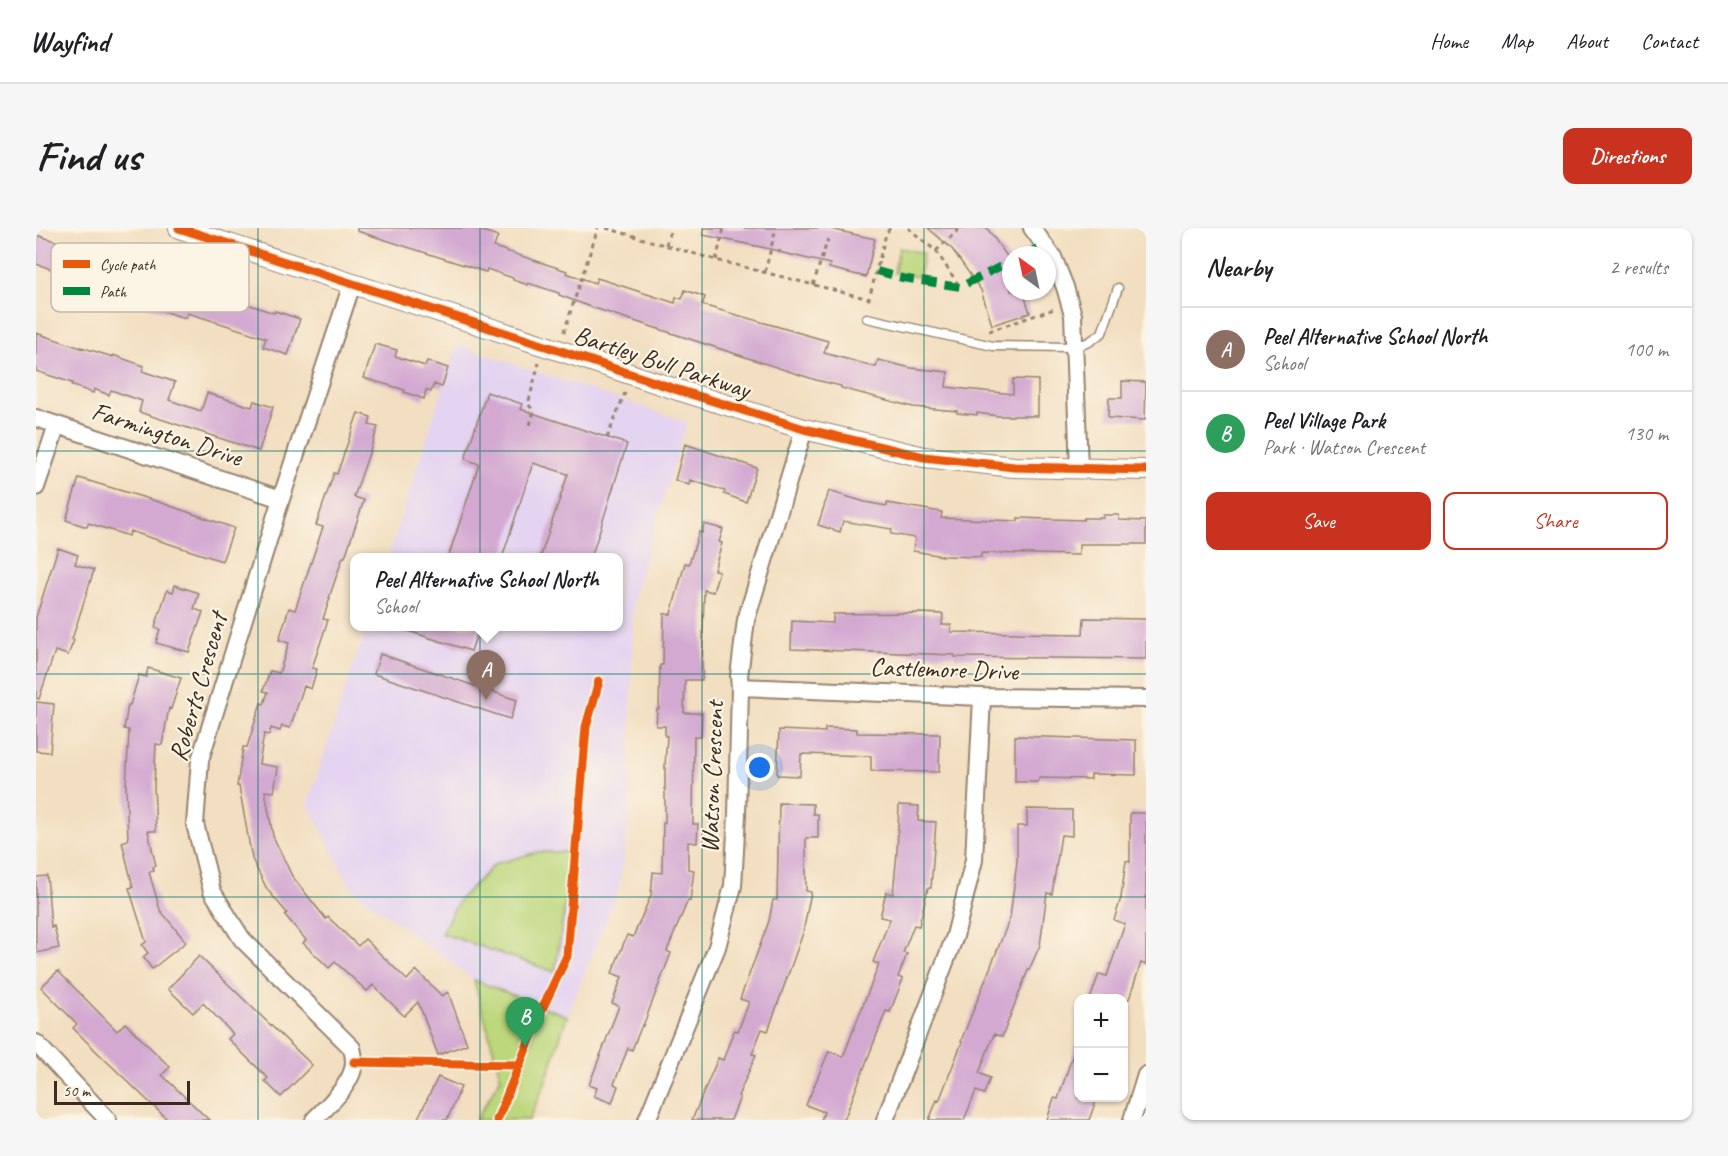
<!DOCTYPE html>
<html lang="en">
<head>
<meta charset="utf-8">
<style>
	body { margin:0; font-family:Caveat,sans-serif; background:#f6f6f6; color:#202124 }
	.controls { position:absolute; right:18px; bottom:18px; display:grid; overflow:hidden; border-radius:12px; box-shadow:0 2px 4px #0004 }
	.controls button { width:54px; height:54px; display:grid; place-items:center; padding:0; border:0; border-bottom:2px solid #e0e0e0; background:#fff; color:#202124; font:30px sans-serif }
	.compass { position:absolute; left:966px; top:18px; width:54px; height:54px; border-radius:50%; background:#fff; box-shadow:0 2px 4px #0004; rotate:327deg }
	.scale { position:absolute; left:18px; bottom:15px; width:136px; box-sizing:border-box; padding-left:6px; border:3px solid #3b2a1e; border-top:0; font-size:16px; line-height:21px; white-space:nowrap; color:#3b2a1e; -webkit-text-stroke:4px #fcf5e5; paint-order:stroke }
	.you { position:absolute; left:724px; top:540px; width:21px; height:21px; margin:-15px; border:4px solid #fff; border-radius:50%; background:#1a73e8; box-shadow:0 0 0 9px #1a73e833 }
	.badge { display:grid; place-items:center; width:39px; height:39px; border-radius:50%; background:#c8321e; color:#fff; font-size:20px; font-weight:700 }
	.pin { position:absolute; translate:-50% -50px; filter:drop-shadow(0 2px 3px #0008) }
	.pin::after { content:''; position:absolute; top:32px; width:21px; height:18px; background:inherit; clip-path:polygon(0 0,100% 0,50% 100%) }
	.popup { position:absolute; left:314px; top:325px; width:273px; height:78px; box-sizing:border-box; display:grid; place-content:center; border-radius:12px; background:#fff; filter:drop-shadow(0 2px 4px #0005); font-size:20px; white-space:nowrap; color:#757577 }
	.popup b { font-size:22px; color:#202124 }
	.popup::after { content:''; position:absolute; left:50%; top:100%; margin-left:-12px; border:12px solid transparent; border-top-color:#fff }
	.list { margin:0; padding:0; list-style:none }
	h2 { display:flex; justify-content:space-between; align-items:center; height:78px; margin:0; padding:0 24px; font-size:26px }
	h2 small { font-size:20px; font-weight:400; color:#757577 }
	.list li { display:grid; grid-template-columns:39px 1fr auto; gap:18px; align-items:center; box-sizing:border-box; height:84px; padding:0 24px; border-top:2px solid #e0e0e0 }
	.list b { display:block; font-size:22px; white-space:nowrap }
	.list p { margin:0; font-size:20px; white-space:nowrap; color:#757577 }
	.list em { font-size:20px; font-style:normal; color:#757577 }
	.actions { display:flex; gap:12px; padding:18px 24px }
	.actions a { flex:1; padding:14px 0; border:2px solid #c8321e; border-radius:12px; text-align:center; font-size:21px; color:#c8321e }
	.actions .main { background:#c8321e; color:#fff }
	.map { position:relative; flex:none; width:1110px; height:892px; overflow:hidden; border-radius:12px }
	header { display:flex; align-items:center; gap:36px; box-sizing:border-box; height:84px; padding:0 30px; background:#fff; border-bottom:2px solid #e0e0e0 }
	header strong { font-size:28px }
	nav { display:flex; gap:33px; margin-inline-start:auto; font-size:21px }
	.intro { display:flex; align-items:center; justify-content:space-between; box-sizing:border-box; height:144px; padding:0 36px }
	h1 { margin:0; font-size:42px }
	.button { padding:15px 27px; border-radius:12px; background:#c8321e; color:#fff; font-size:21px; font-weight:700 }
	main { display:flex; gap:36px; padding:0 36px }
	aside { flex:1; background:#fff; border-radius:12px; box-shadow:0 2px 4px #0004 }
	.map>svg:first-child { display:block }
	.built { fill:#e4d3f1 }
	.green { fill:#bcd77c; stroke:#7c804d; stroke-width:1.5 }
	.building { fill:#d3a9d2 }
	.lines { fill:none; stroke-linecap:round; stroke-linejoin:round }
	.service-casing { stroke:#96846f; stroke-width:11 }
	.minor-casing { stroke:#96846f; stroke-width:20 }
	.tertiary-casing { stroke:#96846f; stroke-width:22 }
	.path { stroke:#96846f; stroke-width:3; stroke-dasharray:4.5 4.5; stroke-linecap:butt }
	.service { stroke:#fff; stroke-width:8 }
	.minor { stroke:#fff; stroke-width:16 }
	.tertiary { stroke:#fff; stroke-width:20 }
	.quiet { stroke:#00873e; stroke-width:8; stroke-dasharray:15 8; stroke-linecap:butt }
	.cycleway-casing { stroke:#fcf5e5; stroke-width:13 }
	.cycleway { stroke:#e8590c; stroke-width:9 }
	.grid { fill:none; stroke:#0f766e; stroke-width:1.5; stroke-opacity:0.55 }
	.labels { text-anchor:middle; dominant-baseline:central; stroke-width:4.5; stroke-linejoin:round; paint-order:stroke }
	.street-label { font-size:26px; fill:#3b2a1e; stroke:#fcf5e5 }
	.key { fill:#fcf5e5; stroke:#c2b8a9; stroke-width:1.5 }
	.key-label { font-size:16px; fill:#3b2a1e }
</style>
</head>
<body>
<header>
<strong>Wayfind</strong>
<nav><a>Home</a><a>Map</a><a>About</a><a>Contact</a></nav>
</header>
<div class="intro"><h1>Find us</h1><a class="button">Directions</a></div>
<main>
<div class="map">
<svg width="1110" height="892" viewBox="0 0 1110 892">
	<rect width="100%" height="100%" fill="#fcf5e5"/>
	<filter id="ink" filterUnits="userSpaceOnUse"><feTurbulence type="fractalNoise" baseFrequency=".0167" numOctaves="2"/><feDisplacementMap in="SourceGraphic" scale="12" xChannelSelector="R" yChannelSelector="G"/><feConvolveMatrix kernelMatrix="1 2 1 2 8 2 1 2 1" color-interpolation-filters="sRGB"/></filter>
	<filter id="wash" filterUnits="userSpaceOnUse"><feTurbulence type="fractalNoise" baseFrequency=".008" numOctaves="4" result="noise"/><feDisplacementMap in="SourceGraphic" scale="24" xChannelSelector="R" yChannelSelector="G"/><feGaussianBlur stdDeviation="1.35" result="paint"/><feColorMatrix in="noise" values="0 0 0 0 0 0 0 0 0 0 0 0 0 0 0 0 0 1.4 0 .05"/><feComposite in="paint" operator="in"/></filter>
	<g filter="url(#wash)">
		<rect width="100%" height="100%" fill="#f2dec0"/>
		<path class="built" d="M421 117 651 194 597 369 593 590 583 660 531 788 438 752 316 661 272 575 330 399 582 398V330L352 329Z"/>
		<path class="green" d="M863 20 887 25 883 49 858 45Z
			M502 624H537L519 744 405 705 424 671 459 636Z
			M438 752 531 788 511 850 493 892H440L465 850Z"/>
		<g id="blocks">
			<path class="building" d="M321 0H436L462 8 458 19 531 43 530 45 559 55 561 50 639 75 640 69 646 71 649 62 669 69 666 77 792 113 788 125 840 139 842 132 875 140 912 144 910 159 977 166V151L1002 152V188H962L941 185V187L921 185V183L877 179 805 160V158L780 152 552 78 523 67V65L492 55V57L477 52V50L451 41 450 44 321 3Z
				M668 0H790L839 11 830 49 793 40 794 36 743 24 744 23 667 7Z
				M892 0H951L975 34V63H987L994 85 956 97 945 62 916 21Z
				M0 7 38 19 37 24 52 28 49 37 101 54 102 49 118 55 121 45 212 74 211 76 238 85 239 83 264 91 252 127 227 119 230 110 168 90 151 85 149 90 82 69 81 72 28 55 31 46 0 36Z
				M0 105 45 120V119L77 129V127L108 138 106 143 139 154 133 172 165 183 171 165 216 179 218 173 237 179 223 223 103 184 106 173 75 162 73 167 58 161 57 165 35 157 36 155 0 143Z
				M339 116 361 122 359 128 389 138 391 133 412 140 406 159 398 156 395 164 390 162 388 171 368 164 369 162 328 150Z
				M1086 153 1110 154 1109 192 1072 190 1073 170H1086Z
				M451 164 486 176 484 181 591 216 555 330H504L532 246 497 235 466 330H412L443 236 429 231Z
				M322 185 335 189 333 197 342 199 318 269 328 272 309 329H307L293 370H294L287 391 292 392 276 440 281 441 275 461 268 458 254 500 246 498 244 503 235 500 233 507 228 506 223 536 242 539 238 564 229 563 237 608 256 648 290 691 292 689 322 718 329 711 371 752 380 742 406 768 412 764 431 816 402 827 382 774 368 788 337 757 331 763 299 734 293 740 267 715 270 712 249 687 251 685 231 661 216 631 203 558H201L207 519H211L225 475 228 476 232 464 227 463 234 443 243 445 253 415 243 412 253 380 259 382 287 299 280 297 298 245 301 246Z
				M649 216 721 240 710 274 688 266 689 263 654 252 653 257 639 252Z
				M43 250 123 274 198 300 186 333 94 303 93 308 52 295 51 299 30 292Z
				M793 263 829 274 851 278V275L906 284 905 290 982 293V290L1047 292 1048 290H1067V287H1083V292L1110 293V316H1043V327L945 325V329L907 328 877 323 879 310 855 306 856 301 807 293 804 304 782 297Z
				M668 296 687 301 683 314 686 315 678 342 683 343 677 364 668 362 666 452H649L648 485H666L665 509H658L657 596H662L661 615 652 614V641L658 642 654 673 652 672 631 723 635 725 607 798 606 797 596 822 592 820 578 856 582 858 576 875 558 868 561 860 553 857 583 778 576 775 586 749 576 745 591 707 597 709 615 667 617 644 626 645 627 595H629V538L631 508H629V498H620L621 481H623L624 437H627L628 386H635L649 335 653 336 663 304 666 305Z
				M22 320 42 327 39 336 58 342 36 411 38 412 32 427 19 423 3 471 0 470V389Z
				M139 357 163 365 158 381 167 384 153 424 120 415 124 401 119 399 131 362 137 364Z
				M882 385 907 386 906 397H915V404L1047 406 1048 390 1110 391V431L919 429V427L755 421 756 393 797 395V386Z
				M370 399H443L435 423 369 402Z
				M344 426 481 472 474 491 338 446Z
				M112 440 145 450 135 481 133 480 126 517 120 516 118 558 120 603H112L120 638 117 639 118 643 113 644 124 682 150 714 116 741 107 729 112 725 106 717 110 714 93 660 97 659 86 614 92 612 90 559 93 502 88 501 92 477H94L103 447 110 449Z
				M0 474 18 476 14 524 0 523Z
				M789 500 821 501V505L904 506 903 544 835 543V528L765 526 764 548 741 547 743 502 789 504Z
				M979 508 1100 512V547L1055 546V551L1003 550 1002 554H979Z
				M743 575 777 576V586H782V610H770V663L775 664 767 705 732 803 726 801 716 826 720 827 702 868 704 869 695 892H656L682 830 687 832 698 802 702 803 713 774 704 771 733 693 737 672H741Z
				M863 577 883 578 882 593 900 594 895 660H892L883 698 878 697 867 725 871 726 862 749 867 751 854 784 850 783 808 892H785L788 884 770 877 793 823 807 829 843 736 837 734 854 691 844 689 850 664 857 666 861 624Z
				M991 581 1036 582V608L1025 607 1016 666 1011 665 1004 717 993 742H992L966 809 958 806 943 845 954 850 948 866 940 863 928 892H893L901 872 903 873 926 814 925 813 974 690 981 633V598H991Z
				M1094 585H1110V737L1105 735 1093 771H1054L1063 746 1071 748 1089 696 1078 692 1085 670 1090 633 1094 634Z
				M11 648 15 699 18 698 23 720 0 725V649Z
				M163 728 276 837 245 869 229 853 232 850 192 811 197 806 167 775 157 785 132 761Z
				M22 743 81 803 89 795 134 839 126 847 173 892H132L62 825 37 800 41 796 5 759Z
				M1040 817H1042V870H1061L1053 892H1011L1018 870 1022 871Z
				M402 849 425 859 411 892H381Z"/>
		</g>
	</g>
	<g filter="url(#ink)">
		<use href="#blocks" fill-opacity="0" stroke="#96846f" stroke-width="1.5"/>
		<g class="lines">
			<g class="service-casing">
				<path id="service" d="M831 90 957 118 1039 119 1053 114 1066 105 1082 60"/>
			</g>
			<g class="minor-casing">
				<path id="minor" d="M996 0 1017 29 1029 59 1037 87 1043 241
					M0 190 245 271
					M0 259 21 197
					M704 459 946 469 1110 471
					M0 815 72 892
					M278 892C292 877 318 855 318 834 318 829 317 824 316 820L206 711 176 663 159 596 164 532 245 271 316 56
					M611 892 681 719 697 658 701 587 704 459 703 448 710 392 768 201
					M849 892 919 708 938 632 946 469
					M1096 892 1110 847"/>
			</g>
			<g class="tertiary-casing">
				<path id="tertiary" d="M143 0 522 122 642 162 768 201 888 229 978 239 1110 242"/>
			</g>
			<path class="path" d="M570 0 680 32 833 71 850 6 854 0
				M872 0 900 23 924 59
				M630 17 635 0
				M900 23 924 0
				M680 32 688 0
				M729 44 740 0
				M777 57 792 11
				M953 103 1018 81
				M528 104 562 0
				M494 197 498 183 492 176 503 135
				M571 210 589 165
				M335 834 484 837
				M461 892 507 779 531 728 550 499 563 453"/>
			<use href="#service" class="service"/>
			<use href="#minor" class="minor"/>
			<use href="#tertiary" class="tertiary"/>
			<path class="quiet" d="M988 27 1008 17
				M841 43 866 50 924 59 975 33"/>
			<g class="cycleway-casing">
				<path id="cycleway" d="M143 0 522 122 642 162 768 201 888 229 978 239 1110 242
					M318 834 484 837
					M461 892 507 779 531 728 550 499 563 453"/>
			</g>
			<use href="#cycleway" class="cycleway"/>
		</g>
	</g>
	<path class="grid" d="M222 0V892M444 0V892M666 0V892M888 0V892M0 223H1110M0 446H1110M0 669H1110"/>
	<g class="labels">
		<g class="street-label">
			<text transform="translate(626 134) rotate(18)">Bartley Bull Parkway</text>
			<text transform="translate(131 206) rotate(18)">Farmington Drive</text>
			<text transform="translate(908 441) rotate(2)">Castlemore Drive</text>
			<text transform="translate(162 459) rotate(-74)">Roberts Crescent</text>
			<text transform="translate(676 549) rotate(-88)">Watson Crescent</text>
		</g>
	</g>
	<rect x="15" y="15" width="198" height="69" rx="9" class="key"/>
	<rect x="27" y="32" width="27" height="8" fill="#e8590c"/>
	<rect x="27" y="59" width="27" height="8" fill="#00873e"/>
	<g class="key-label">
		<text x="64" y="42">Cycle path</text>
		<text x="64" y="69">Path</text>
	</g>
</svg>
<div class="controls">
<button>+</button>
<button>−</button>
</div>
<svg class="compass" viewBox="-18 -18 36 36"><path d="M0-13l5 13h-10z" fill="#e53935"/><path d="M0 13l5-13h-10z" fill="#757577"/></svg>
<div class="scale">50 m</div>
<div class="you"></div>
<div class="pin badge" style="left:450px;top:472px;background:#8d6e63">A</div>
<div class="popup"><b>Peel Alternative School North</b>School</div>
<div class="pin badge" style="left:489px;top:819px;background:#2e9e5b">B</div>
</div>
<aside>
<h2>Nearby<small>2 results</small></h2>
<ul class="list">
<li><span class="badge" style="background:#8d6e63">A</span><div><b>Peel Alternative School North</b><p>School</p></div><em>100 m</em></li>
<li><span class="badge" style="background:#2e9e5b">B</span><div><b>Peel Village Park</b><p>Park · Watson Crescent</p></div><em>130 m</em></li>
</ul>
<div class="actions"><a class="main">Save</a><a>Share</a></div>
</aside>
</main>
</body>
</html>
